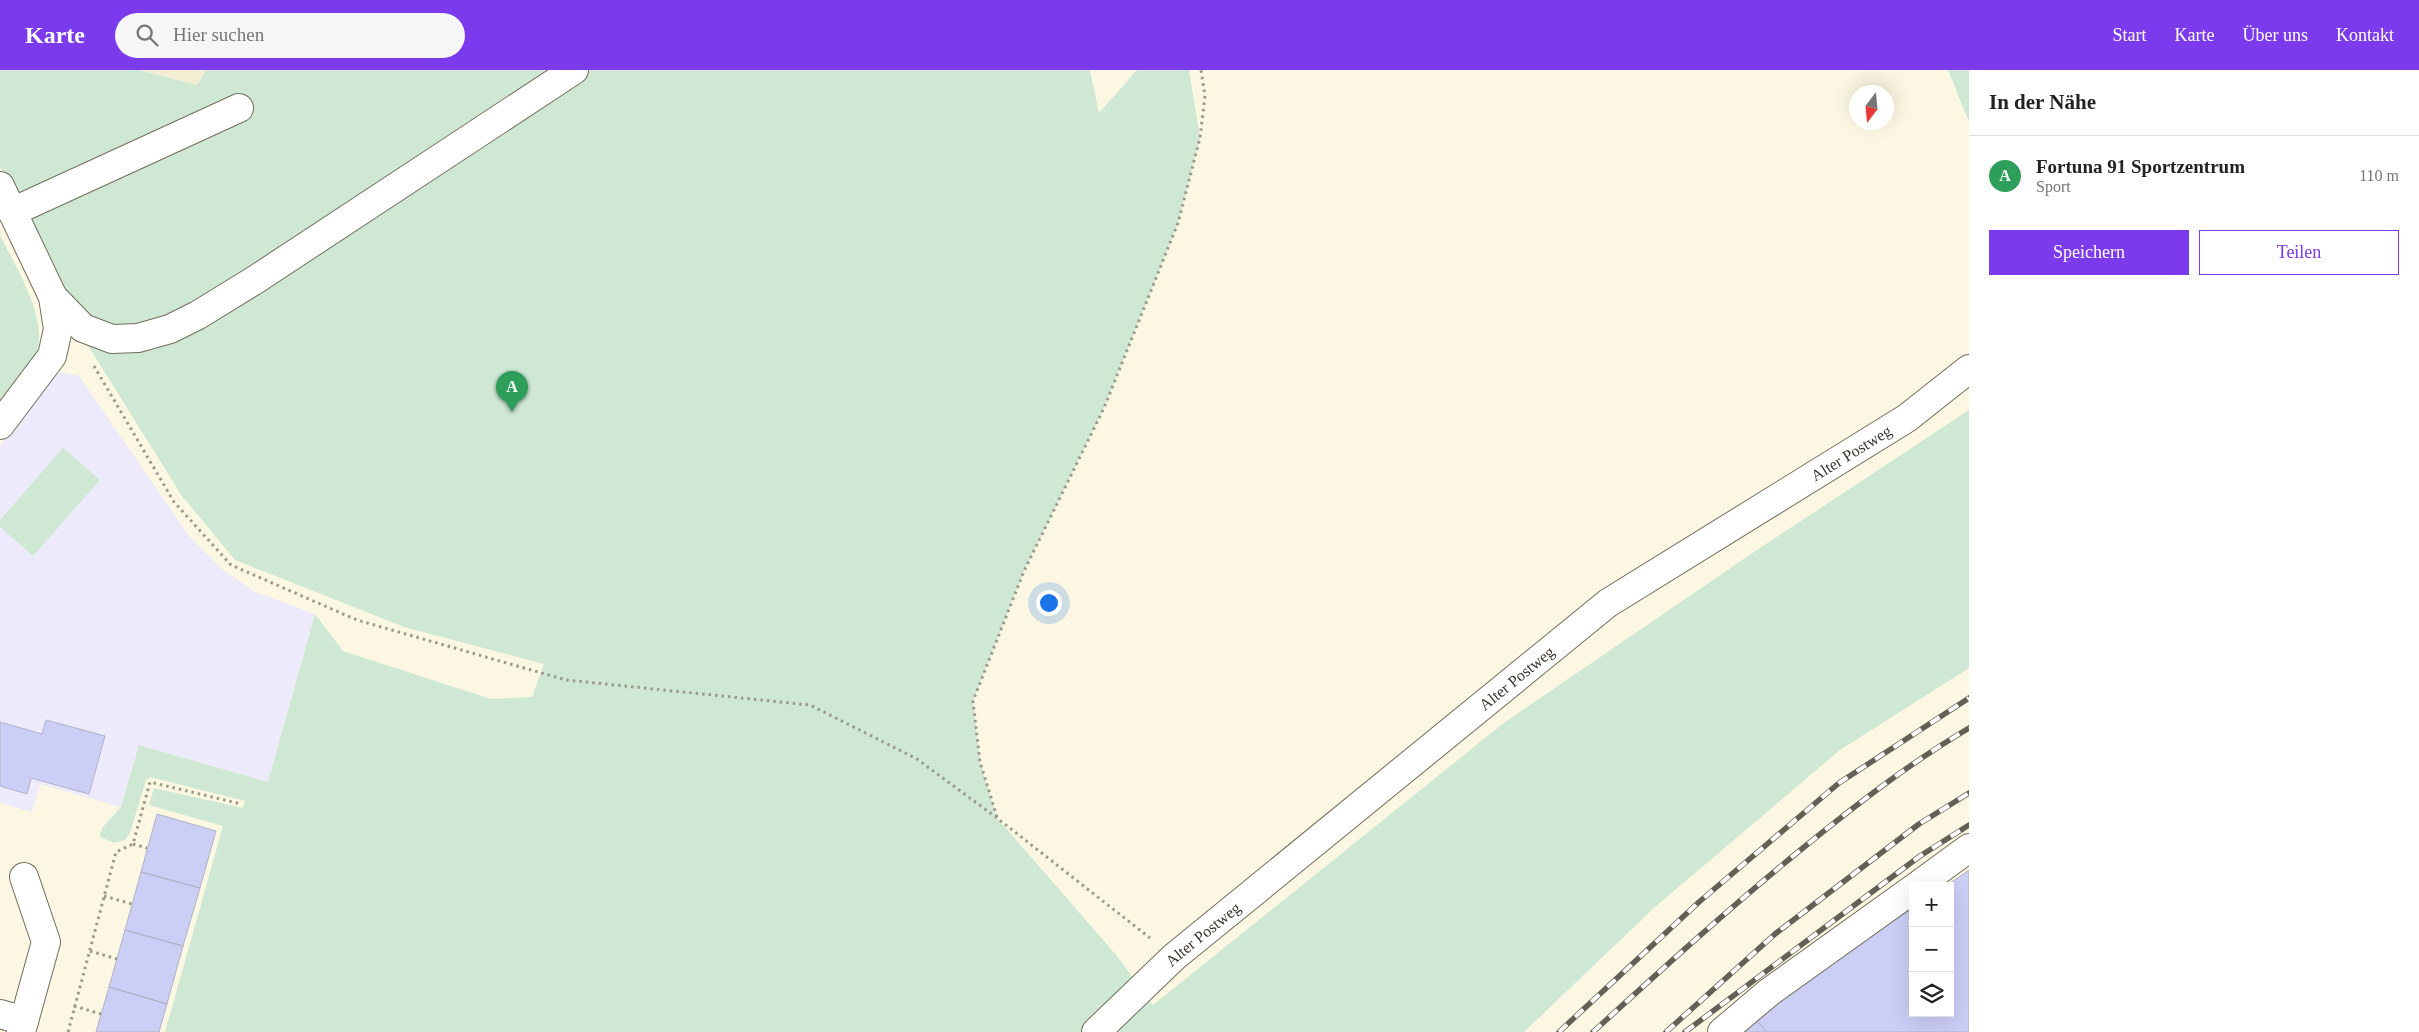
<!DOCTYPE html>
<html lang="de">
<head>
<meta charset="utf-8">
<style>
	body { margin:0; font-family:Georgia,serif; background:#f6f6f6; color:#222 }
	.controls { position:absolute; right:15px; bottom:15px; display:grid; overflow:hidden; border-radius:0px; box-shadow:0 5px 20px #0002 }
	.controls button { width:45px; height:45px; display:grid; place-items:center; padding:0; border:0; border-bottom:1px solid #e0e0e0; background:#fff; color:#222; font:25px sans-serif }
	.compass { position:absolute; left:1849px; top:15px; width:45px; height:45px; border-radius:50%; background:#fff; box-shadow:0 5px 20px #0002; rotate:196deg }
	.you { position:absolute; left:1048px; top:532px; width:18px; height:18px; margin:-12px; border:4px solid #fff; border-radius:50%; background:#1a73e8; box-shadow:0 0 0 8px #1a73e833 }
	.badge { display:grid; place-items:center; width:32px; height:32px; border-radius:50%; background:#7c3aed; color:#fff; font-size:16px; font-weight:700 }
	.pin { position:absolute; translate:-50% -41px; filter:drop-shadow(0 1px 2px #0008) }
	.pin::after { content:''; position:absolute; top:26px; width:18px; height:15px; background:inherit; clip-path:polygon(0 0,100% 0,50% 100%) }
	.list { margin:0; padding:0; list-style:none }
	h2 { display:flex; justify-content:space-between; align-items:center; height:65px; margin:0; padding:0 20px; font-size:21px }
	h2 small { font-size:16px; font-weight:400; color:#767676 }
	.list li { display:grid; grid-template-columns:32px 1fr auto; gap:15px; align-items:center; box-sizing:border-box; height:80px; padding:0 20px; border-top:1px solid #e0e0e0 }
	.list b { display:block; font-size:19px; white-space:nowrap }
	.list p { margin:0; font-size:16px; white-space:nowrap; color:#767676 }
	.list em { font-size:16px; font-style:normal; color:#767676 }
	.actions { display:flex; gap:10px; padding:15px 20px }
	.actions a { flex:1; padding:11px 0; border:1px solid #7c3aed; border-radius:0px; text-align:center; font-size:18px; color:#7c3aed }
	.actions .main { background:#7c3aed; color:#fff }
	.icon { flex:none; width:28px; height:28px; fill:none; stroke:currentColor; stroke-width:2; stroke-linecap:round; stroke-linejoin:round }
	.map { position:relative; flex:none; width:1969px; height:962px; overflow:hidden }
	header { display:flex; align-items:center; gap:30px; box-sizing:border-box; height:70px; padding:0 25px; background:#7c3aed; color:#fff }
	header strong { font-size:24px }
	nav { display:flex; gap:28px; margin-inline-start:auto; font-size:18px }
	.search { width:350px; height:45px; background:#f6f6f6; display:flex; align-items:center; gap:12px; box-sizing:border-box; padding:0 18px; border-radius:28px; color:#767676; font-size:19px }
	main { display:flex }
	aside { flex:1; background:#fff }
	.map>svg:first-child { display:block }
	.built { fill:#f3eed1 }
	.education { fill:#eceafb }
	.green { fill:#cfe8d4 }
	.building { fill:#cbcef5; stroke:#b0b2c6 }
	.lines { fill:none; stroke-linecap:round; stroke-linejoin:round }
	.minor-casing { stroke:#716d5b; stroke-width:30 }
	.path { stroke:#9c998b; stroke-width:3; stroke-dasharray:2.5 4; stroke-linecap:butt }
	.minor { stroke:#fff; stroke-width:28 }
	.rail-casing { stroke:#636156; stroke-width:5.5 }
	.rail { stroke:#fff; stroke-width:4; stroke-dasharray:11; stroke-linecap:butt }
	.labels { text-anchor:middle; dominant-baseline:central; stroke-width:4; stroke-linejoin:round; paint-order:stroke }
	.street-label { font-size:16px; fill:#37352d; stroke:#fff }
</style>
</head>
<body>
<header>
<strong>Karte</strong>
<div class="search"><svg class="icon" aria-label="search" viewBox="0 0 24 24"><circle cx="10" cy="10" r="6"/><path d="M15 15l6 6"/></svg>Hier suchen</div>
<nav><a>Start</a><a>Karte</a><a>Über uns</a><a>Kontakt</a></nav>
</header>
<main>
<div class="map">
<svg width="1969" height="962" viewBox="0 0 1969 962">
	<rect width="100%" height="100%" fill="#fbf7e2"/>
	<path class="built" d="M139 0H206L197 15Z"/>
	<path class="education" d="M56 301 79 306 189 466 222 499 255 522 315 544 268 712 139 675 121 737 40 714 32 742 0 733V376Z"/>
	<path class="green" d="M0 0H139L197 15 206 0H1090L1099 43 1137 0H1189L1200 68 1178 153 1104 338 1024 501 973 631 980 692 997 748 1117 886 1153 935 1505 652 1757 480 1969 340V598L1840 680 1655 837 1524 962H165L223 756 149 735 154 718 243 738 245 731 150 707 146 710 130 763 125 770 114 773 100 767 102 758 121 737 139 675 268 712 315 544 343 581 491 629 532 627 544 594 404 557 235 490 182 426 77 258 0 96Z
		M1948 0H1969V52Z
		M0 165C16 198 51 251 35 288 28 303 10 321 0 335Z
		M63 378 100 410 33 486 0 457V450Z"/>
	<path class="building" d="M46 650 105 666 89 724 31 708 27 724 0 716V652L42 664Z
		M157 744 216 761 200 818 141 802Z
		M1969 800V962H1767L1752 946 1913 838V943H1950V816H1946Z
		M141 802 200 818 183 876 125 860Z
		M125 860 183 876 167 934 109 917Z
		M109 917 167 934 159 962H96Z
		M1752 946 1767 962H1735Z"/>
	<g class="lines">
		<g class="minor-casing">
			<g id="minor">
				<path d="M0 116 53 227 58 259 52 286 0 355"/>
				<path d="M12 142 239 38"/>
				<path d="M53 227 83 258 112 269 138 268 170 259 198 245 255 210 574 0"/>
				<path d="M1917 816 1969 778"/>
				<path d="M0 944 24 951"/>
				<path d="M21 962 46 872 24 807"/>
				<path id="s1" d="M1096 962 1174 887 1608 533 1907 348 1969 299"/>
				<path d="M1722 962 1768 923 1913 819"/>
			</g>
		</g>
		<path class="path" d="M94 296 174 432 231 495 357 550 566 610 810 635 917 689 997 748 1150 868
			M997 747 980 692 973 631 1024 501 1104 338 1178 153 1200 68 1205 26 1201 0
			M133 774 147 778
			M104 826 132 834
			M90 881 117 889
			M74 936 101 944
			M68 962 116 782 133 774 150 712 241 734"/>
		<use href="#minor" class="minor"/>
		<g class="rail-casing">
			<path id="rail" d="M1559 962 1699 832 1839 713 1969 628
				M1593 962C1660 901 1727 840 1798 782 1852 738 1908 694 1969 658
				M1666 962 1775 864 1919 754 1969 723
				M1685 962 1920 786 1969 755"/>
		</g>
		<use href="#rail" class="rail"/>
	</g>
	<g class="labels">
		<g class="street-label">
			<text stroke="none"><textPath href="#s1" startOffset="954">Alter Postweg</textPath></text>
			<text stroke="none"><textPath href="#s1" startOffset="550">Alter Postweg</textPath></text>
			<text stroke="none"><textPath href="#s1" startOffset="145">Alter Postweg</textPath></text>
		</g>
	</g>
</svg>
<div class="controls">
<button>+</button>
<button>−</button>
<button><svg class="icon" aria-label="layers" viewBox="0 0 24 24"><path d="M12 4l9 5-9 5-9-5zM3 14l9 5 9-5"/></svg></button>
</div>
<svg class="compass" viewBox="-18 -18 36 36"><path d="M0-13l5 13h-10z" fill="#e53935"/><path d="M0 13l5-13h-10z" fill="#767676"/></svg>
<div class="you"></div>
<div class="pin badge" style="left:512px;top:342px;background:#2e9e5b">A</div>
</div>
<aside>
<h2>In der Nähe<small></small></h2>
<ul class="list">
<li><span class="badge" style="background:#2e9e5b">A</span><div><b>Fortuna 91 Sportzentrum</b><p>Sport</p></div><em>110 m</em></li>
</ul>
<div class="actions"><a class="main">Speichern</a><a>Teilen</a></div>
</aside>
</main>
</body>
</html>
